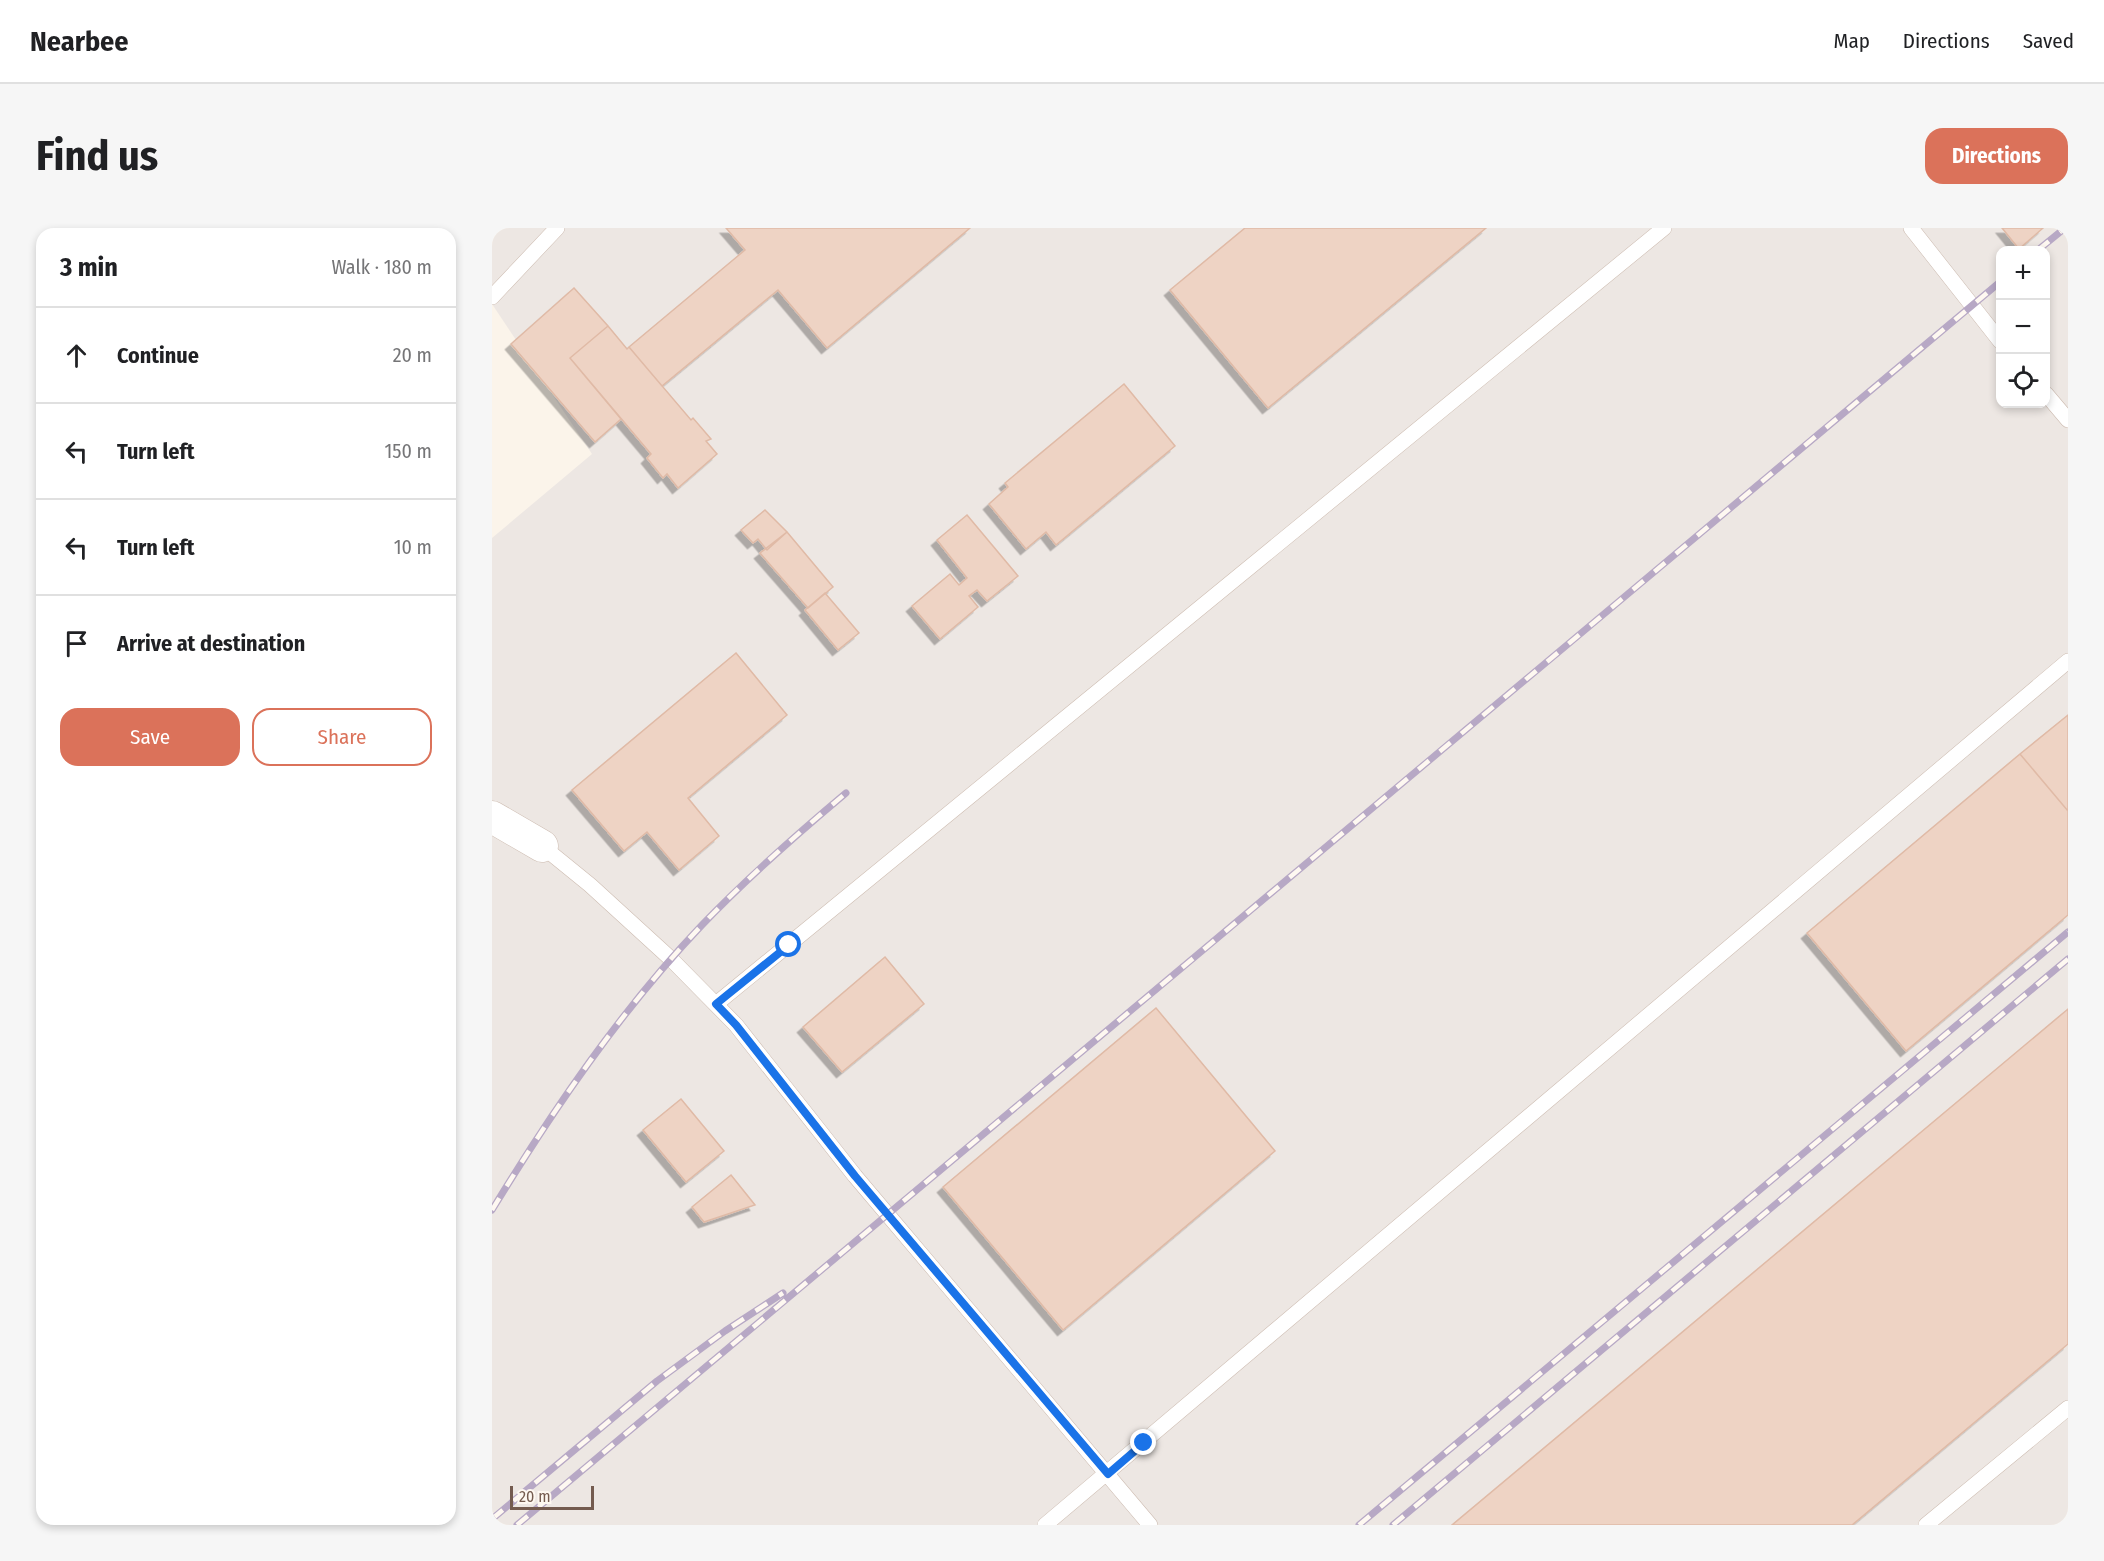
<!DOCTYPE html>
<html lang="en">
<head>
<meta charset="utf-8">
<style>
	body { margin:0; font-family:"Fira Sans Condensed",sans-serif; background:#f6f6f6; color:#202124 }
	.controls { position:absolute; right:18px; top:18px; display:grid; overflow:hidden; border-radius:12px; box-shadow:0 3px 9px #0003 }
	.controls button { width:54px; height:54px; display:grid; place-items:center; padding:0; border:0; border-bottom:2px solid #e0e0e0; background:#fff; color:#202124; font:30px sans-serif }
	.scale { position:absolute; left:18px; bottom:15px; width:84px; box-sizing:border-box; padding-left:6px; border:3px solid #745b4f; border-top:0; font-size:16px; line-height:21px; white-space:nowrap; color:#745b4f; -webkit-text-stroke:4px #fef8f1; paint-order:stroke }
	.stop { position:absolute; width:18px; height:18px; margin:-14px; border:4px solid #1a73e8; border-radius:50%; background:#fff }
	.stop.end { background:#1a73e8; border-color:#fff; box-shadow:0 2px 6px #0008 }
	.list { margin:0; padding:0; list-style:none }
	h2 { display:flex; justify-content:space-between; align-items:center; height:78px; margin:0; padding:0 24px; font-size:26px }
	h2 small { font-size:20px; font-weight:400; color:#757577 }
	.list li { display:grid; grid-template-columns:39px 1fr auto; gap:18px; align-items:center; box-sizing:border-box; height:96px; padding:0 24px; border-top:2px solid #e0e0e0 }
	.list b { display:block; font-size:22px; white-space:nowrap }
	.list em { font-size:20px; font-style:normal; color:#757577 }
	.actions { display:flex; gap:12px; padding:18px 24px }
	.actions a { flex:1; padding:14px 0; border:2px solid #db725a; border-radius:18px; text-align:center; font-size:21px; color:#db725a }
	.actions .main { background:#db725a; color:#fff }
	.icon { flex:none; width:33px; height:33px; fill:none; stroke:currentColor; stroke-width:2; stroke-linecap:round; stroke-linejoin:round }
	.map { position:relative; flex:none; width:1576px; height:1297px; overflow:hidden; border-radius:18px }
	header { display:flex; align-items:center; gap:36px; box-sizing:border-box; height:84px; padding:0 30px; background:#fff; border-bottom:2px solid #e0e0e0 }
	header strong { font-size:28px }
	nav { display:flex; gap:33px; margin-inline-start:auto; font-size:21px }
	.intro { display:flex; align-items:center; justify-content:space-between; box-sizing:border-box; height:144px; padding:0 36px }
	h1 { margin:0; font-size:42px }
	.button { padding:15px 27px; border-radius:18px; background:#db725a; color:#fff; font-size:21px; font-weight:700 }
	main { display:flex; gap:36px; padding:0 36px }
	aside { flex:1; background:#fff; border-radius:18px; box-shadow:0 3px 9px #0003 }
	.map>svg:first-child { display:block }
	.industrial { fill:#ede7e3; fill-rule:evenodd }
	.building { fill:#eed3c4; stroke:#e0baa6; stroke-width:1.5; filter:url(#shadow) }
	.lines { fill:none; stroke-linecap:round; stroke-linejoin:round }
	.service-casing { stroke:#cdbcb1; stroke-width:16 }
	.minor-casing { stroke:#cdbcb1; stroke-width:33 }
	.service { stroke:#fff; stroke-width:15 }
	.minor { stroke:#fff; stroke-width:32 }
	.rail-casing { stroke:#b7a8c5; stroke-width:7 }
	.rail { stroke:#fef8f1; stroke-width:4.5; stroke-dasharray:14; stroke-linecap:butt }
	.route { stroke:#1a73e8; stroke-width:8 }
</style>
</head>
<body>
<header>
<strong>Nearbee</strong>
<nav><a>Map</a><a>Directions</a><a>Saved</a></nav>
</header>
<div class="intro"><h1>Find us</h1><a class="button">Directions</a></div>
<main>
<aside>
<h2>3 min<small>Walk · 180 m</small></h2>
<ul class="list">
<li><svg class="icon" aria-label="ahead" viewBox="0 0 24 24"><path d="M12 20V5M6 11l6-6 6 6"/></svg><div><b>Continue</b></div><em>20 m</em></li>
<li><svg class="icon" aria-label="left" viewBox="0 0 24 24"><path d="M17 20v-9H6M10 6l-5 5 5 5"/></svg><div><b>Turn left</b></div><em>150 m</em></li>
<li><svg class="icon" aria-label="left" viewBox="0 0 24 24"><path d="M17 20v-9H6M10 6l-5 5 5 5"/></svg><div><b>Turn left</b></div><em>10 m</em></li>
<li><svg class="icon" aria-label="arrive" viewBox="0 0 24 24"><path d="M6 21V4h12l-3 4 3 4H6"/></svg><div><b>Arrive at destination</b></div></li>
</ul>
<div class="actions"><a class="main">Save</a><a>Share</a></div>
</aside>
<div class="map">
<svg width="1576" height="1297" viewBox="0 0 1576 1297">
	<defs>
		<filter id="shadow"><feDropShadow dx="-5.5" dy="5.5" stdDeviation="0" flood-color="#0004"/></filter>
	</defs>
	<rect width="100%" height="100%" fill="#fbf4ea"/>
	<path class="industrial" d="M0 0H1576V1297H0V310L100 226 0 76ZM1508 22H1554V176H1508Z"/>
	<path class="building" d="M234 0H478L335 120 286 62 170 158 137 119 253 22Z
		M753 0H994L776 180 678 62Z
		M1510 0H1551L1527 21Z
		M82 60 116 98 78 130 129 191 103 214 19 116Z
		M116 98 135 121 137 119 199 192 201 190 219 211 214 213 225 226 186 260 175 246 171 250 155 230 159 226 78 130Z
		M632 156 683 218 564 317 554 304 534 321 497 276 516 259 513 255Z
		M273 282 295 304 275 322 266 311 261 315 249 302Z
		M475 287 526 348 495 373 485 362 477 368 486 379 448 411 420 378 458 346 467 357 475 350 445 312Z
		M295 304 341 359 316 380 268 325Z
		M333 365 367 405 346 422 313 382Z
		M244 425 295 487 196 570 227 608 187 642 155 604 132 623 80 562Z
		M1576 487V583L1528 526Z
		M1528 526 1576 583V687L1414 823 1315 705Z
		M393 729 432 776 350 844 311 799Z
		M664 780 783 923 571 1102 451 959Z
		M1576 781V1116L1360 1297H960Z
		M189 871 232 923 194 954 151 902Z
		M239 947 263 977 212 994 200 979Z"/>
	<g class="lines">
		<g class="service-casing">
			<path id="service" d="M1419 0 1508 113
				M0 69 65 0
				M1554 166 1576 192
				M50 618 98 657 179 731 244 797 363 948 658 1297
				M224 776 1172 0
				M553 1297 1576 433
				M1434 1297 1576 1180"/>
		</g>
		<g class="minor-casing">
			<path id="minor" d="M0 589 50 618"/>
		</g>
		<use href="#service" class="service"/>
		<use href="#minor" class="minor"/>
		<g class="rail-casing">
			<path id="rail" d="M1546 22 1573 0
				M0 982C61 882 129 782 210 697 255 650 304 607 354 565
				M0 1291 165 1153 233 1103 291 1065
				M25 1297 1508 54
				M867 1297 1576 704
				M901 1297 1576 731"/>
		</g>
		<use href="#rail" class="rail"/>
	</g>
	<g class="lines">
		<path class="route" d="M297 717 224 776 244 797 363 948 616 1246 652 1215"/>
	</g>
</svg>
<div class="controls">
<button>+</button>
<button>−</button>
<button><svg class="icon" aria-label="locate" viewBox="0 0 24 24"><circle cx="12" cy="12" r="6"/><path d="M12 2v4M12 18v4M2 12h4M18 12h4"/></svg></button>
</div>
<div class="scale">20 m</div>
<div class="stop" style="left:297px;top:717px"></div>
<div class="stop end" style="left:652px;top:1215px"></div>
</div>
</main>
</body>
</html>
